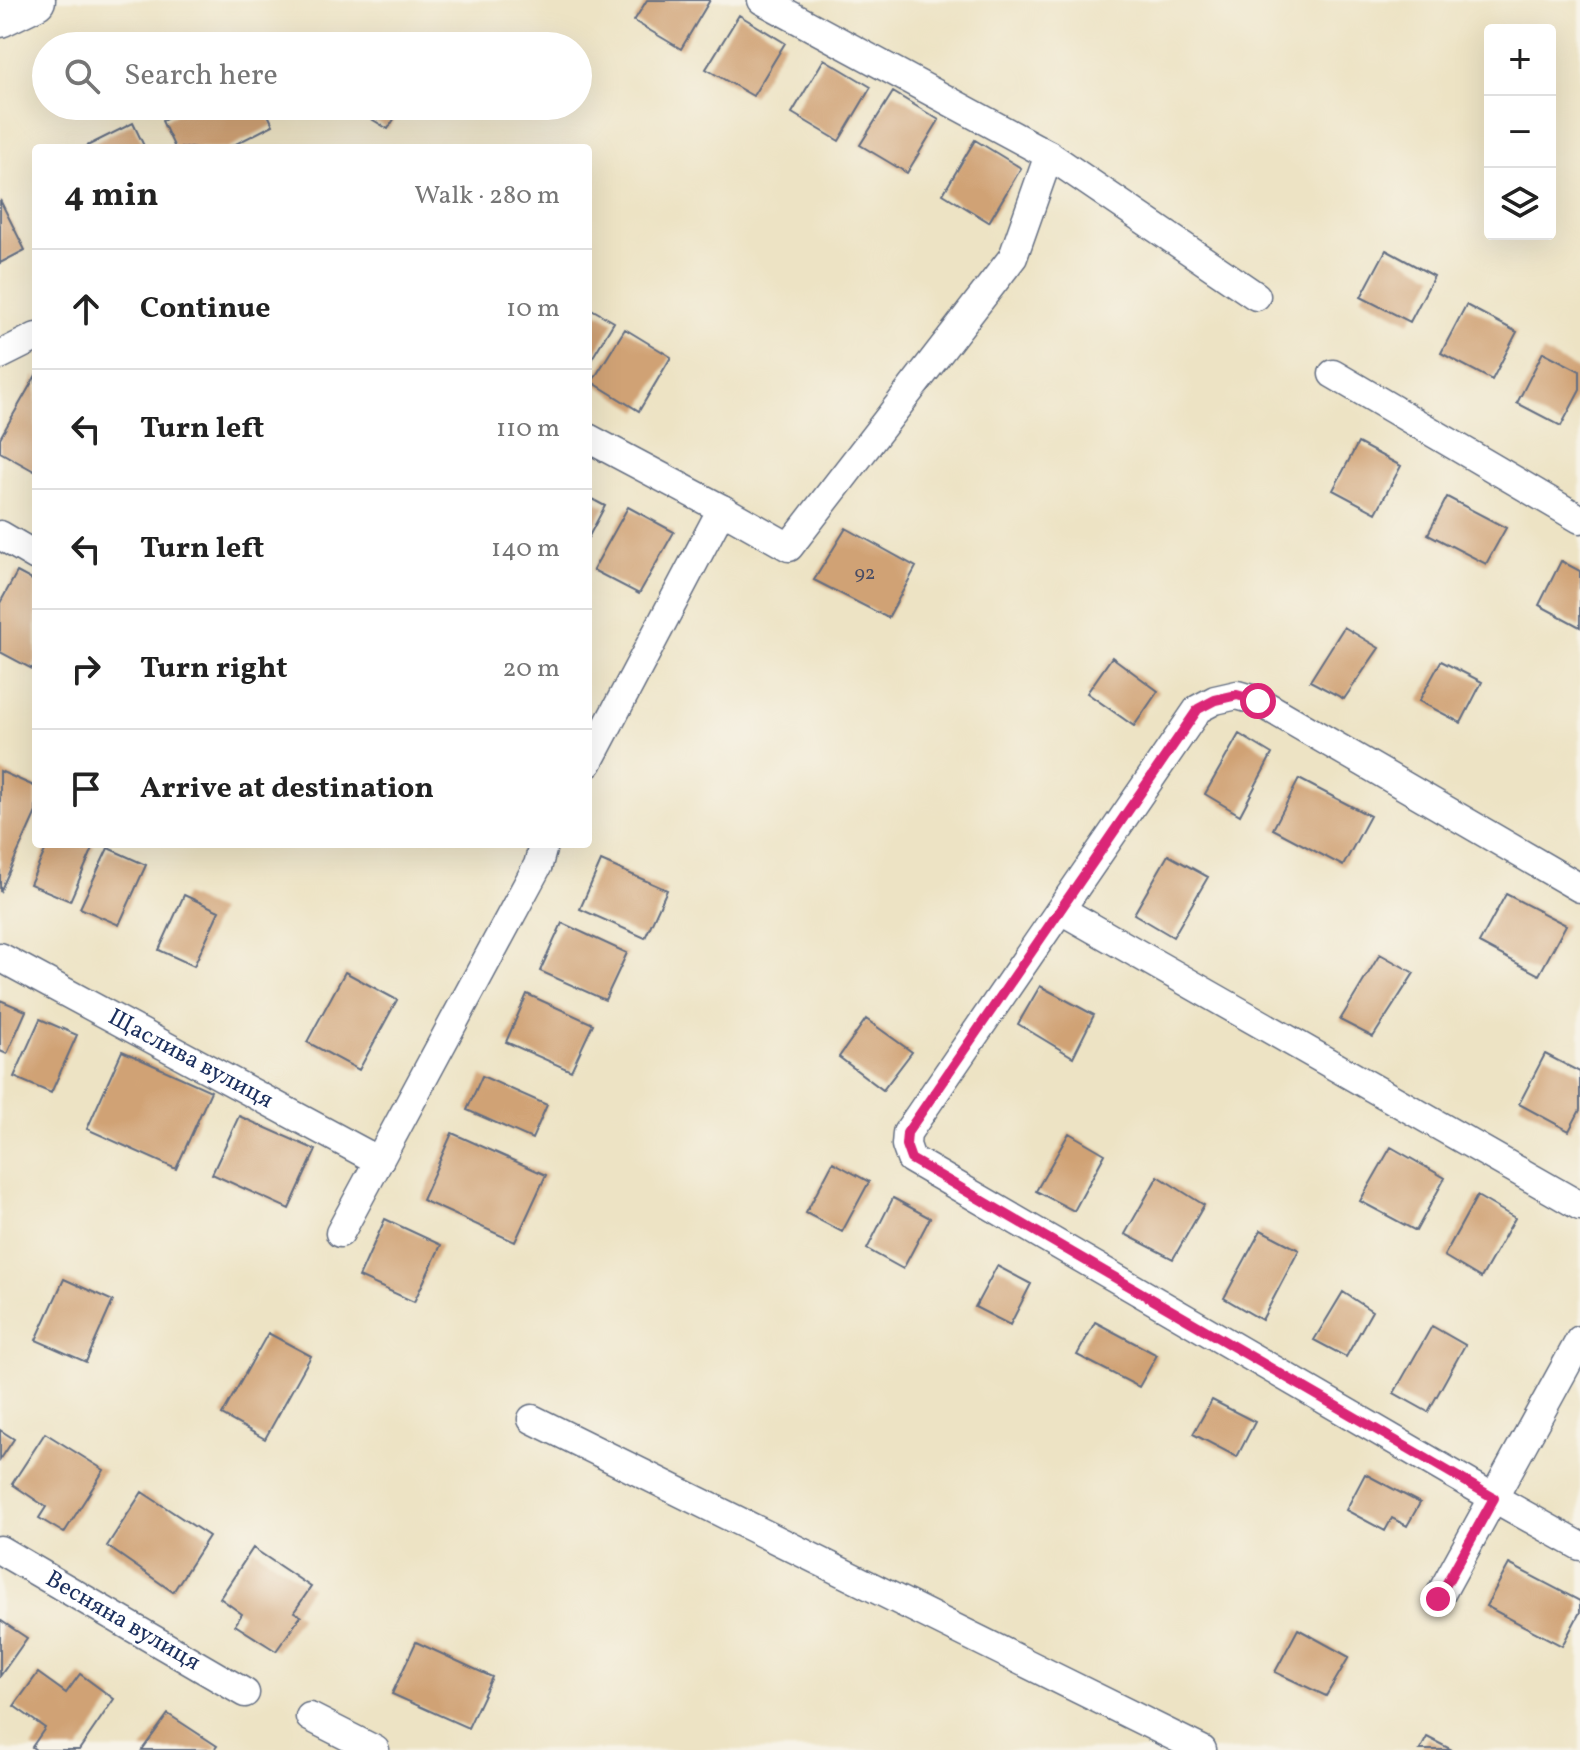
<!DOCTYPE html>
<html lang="en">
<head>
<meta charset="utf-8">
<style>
	body { margin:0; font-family:Vollkorn,serif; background:#f6f6f6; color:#222 }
	.controls { position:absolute; right:24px; top:24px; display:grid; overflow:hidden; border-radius:8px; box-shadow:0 8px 32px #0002 }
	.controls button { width:72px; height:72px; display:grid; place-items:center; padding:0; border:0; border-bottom:2px solid #e0e0e0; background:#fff; color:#222; font:40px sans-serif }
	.stop { position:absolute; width:24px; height:24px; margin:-18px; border:6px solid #db2777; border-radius:50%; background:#fff }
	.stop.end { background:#db2777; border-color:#fff; box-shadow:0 2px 8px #0008 }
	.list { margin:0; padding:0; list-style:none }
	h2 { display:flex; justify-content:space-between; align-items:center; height:104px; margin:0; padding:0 32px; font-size:34px }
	h2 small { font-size:26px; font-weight:400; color:#767676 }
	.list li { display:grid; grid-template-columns:52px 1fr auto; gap:24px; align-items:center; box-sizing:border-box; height:120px; padding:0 32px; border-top:2px solid #e0e0e0 }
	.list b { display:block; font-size:30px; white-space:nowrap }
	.list em { font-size:26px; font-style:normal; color:#767676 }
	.icon { flex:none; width:44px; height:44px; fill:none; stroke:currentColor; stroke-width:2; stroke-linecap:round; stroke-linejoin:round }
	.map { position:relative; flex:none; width:1580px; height:1750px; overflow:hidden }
	.search { position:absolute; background:#fff; box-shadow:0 8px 32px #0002; left:32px; top:32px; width:560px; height:88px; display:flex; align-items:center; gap:20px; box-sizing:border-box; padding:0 28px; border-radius:44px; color:#767676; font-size:30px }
	.panel { position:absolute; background:#fff; box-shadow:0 8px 32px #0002; left:32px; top:144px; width:560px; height:704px; border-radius:8px }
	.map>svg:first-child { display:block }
	.building { fill:#d0a274 }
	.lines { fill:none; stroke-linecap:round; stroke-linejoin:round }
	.street-casing { stroke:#646e82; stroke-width:31 }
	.secondary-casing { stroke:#646e82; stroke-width:43 }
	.street { stroke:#fff; stroke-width:28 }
	.secondary { stroke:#fff; stroke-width:40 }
	.route { stroke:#db2777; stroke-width:10 }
	.labels { text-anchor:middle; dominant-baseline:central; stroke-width:6; stroke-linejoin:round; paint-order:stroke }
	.number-label { font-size:20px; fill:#484c64 }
	.street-label { font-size:24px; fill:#1b2f5e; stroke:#f7f3e8 }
</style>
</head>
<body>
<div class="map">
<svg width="1580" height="1750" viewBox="0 0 1580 1750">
	<rect width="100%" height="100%" fill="#f7f3e8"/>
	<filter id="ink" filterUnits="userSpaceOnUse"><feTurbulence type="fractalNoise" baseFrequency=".0125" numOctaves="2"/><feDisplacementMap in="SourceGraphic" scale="16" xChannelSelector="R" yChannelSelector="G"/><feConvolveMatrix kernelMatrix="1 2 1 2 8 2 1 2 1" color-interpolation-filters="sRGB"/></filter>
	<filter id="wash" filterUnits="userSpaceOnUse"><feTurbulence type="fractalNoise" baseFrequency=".006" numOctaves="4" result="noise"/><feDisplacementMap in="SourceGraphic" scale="32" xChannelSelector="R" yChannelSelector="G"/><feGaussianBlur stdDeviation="1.8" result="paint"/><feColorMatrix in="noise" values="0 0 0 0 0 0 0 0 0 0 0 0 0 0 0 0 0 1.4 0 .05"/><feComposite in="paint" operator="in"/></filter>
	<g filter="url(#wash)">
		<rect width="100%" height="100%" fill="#ede3c4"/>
		<g id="blocks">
			<path class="building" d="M647 0H710L681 49 634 21Z
				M739 15 785 43 753 96 706 69Z
				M824 59 871 87 839 141 792 113Z
				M893 92 939 120 907 173 860 145Z
				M192 106H264L273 125 228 148H175L162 121Z
				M350 106H402L388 129Z
				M133 123 145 148H83Z
				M975 140 1021 168 989 222 943 194Z
				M0 200 25 250 0 263Z
				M1386 250 1434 276 1410 322 1361 297Z
				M1466 305 1517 332 1492 380 1441 353Z
				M588 307 614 322 588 365Z
				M625 329 671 357 639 411 592 382Z
				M1543 352 1580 371V390L1561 426 1517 403Z
				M36 375V468L34 471 0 452V438Z
				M1358 443 1401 466 1376 513 1333 490Z
				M588 497 605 506 588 538Z
				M1447 497 1506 528 1486 564 1428 534Z
				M628 507 674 532 639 594 593 570Z
				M846 528 916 567 888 618 814 580Z
				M1561 561 1580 571V627L1539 605Z
				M17 572 36 582V661L32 669 0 652V603Z
				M1344 627 1379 648 1344 699 1310 681Z
				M1112 657 1158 691 1134 726 1087 693Z
				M1441 661 1482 682 1461 723 1419 701Z
				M1239 734 1272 754 1240 815 1205 794Z
				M0 771 36 787V812L0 892Z
				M1299 779 1370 816 1343 866 1273 829Z
				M48 844H89L94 846 70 901 30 884Z
				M108 848 146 865 119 925 80 908Z
				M1168 855 1208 877 1173 937 1134 914Z
				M601 861 667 890 645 938 580 909Z
				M1506 894 1566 925 1539 975 1479 943Z
				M184 895 219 911 194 966 159 950Z
				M562 923 627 953 605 1000 540 971Z
				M1380 954 1414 973 1373 1037 1340 1020Z
				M345 972 397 1000 359 1070 307 1042Z
				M1040 986 1094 1015 1073 1057 1018 1024Z
				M527 994 593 1024 571 1071 506 1042Z
				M0 1000 26 1011 7 1054 0 1051Z
				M40 1019 77 1035 51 1093 14 1077Z
				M866 1019 912 1052 883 1090 839 1057Z
				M122 1051 211 1091 176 1169 87 1129Z
				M1545 1054 1580 1072V1110L1569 1131 1519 1104Z
				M482 1076 547 1105 532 1139 467 1110Z
				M239 1116 316 1150 289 1209 212 1174Z
				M452 1133 546 1175 515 1242 422 1200Z
				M1069 1133 1105 1154 1074 1211 1036 1191Z
				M1391 1147 1445 1178 1416 1231 1360 1201Z
				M833 1162 869 1182 842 1232 806 1213Z
				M1158 1176 1204 1205 1173 1259 1125 1234Z
				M1477 1196 1515 1218 1481 1278 1444 1256Z
				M893 1198 930 1218 903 1269 867 1249Z
				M385 1219 441 1245 414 1302 359 1277Z
				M1261 1230 1299 1250 1262 1320 1224 1298Z
				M997 1266 1031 1284 1010 1325 975 1307Z
				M64 1279 113 1301 86 1362 36 1340Z
				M1343 1292 1372 1311 1346 1357 1314 1340Z
				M1095 1322 1157 1355 1139 1387 1077 1355Z
				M1432 1326 1465 1345 1428 1412 1394 1393Z
				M268 1333 311 1356 265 1439 222 1415Z
				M1212 1400 1255 1422 1237 1457 1193 1434Z
				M0 1430 14 1439 0 1460Z
				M45 1433 104 1470 64 1533 39 1518 46 1507 12 1484Z
				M1365 1474 1420 1503 1407 1526 1392 1518 1385 1531 1346 1510Z
				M142 1492 209 1536 173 1592 107 1546Z
				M253 1548 311 1587 294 1612 301 1616 276 1651 235 1625 242 1614 220 1598Z
				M1509 1564 1580 1601V1612L1562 1646 1486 1606Z
				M0 1620 27 1638 0 1676Z
				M1298 1629 1349 1657 1326 1696 1275 1672Z
				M416 1642 492 1677 468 1728 392 1694Z
				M38 1673 66 1693 80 1674 114 1699 79 1750H36L32 1747 45 1728 14 1706Z
				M168 1714 217 1746 214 1750H142Z
				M1427 1737 1452 1750H1420Z"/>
		</g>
	</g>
	<g filter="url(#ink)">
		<use href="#blocks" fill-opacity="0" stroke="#646e82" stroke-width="2"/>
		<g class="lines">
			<g class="street-casing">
				<g id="street">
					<path d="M762 0 1049 155 1256 296"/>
					<path d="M0 355 36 337"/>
					<path d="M1333 374 1580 519"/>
					<path d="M588 438 722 509 588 763"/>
					<path d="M722 509 789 547 1013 257 1049 155"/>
					<path d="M0 535 36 556"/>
					<path d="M1580 888 1258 701 1237 695 1215 700 1198 709 907 1133 906 1145 911 1159 1494 1498 1580 1546"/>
					<path d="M1061 910 1580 1206"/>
					<path id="s1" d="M0 957 379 1161"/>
					<path d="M340 1233 538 865 542 850 540 844"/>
					<path d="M532 1419 1202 1750"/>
					<path id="s2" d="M0 1550 245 1693"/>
					<path d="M1438 1599 1580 1340"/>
					<path d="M310 1717 375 1750"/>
				</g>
			</g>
			<g class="secondary-casing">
				<path id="secondary" d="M0 17 35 0"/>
			</g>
			<use href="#street" class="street"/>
			<use href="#secondary" class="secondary"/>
		</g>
	</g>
	<g class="lines" filter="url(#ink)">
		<path class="route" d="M1258 701 1237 695 1215 700 1198 709 907 1133 906 1145 911 1159 1494 1498 1438 1599"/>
	</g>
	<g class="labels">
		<g class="number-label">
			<text x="865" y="574">92</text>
		</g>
		<g class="street-label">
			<text stroke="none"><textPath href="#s1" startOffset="216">Щаслива вулиця</textPath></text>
			<text stroke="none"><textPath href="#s2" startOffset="142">Весняна вулиця</textPath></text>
		</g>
	</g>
</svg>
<div class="controls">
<button>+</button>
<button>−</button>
<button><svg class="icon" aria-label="layers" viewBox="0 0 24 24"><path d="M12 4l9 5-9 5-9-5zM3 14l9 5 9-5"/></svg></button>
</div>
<div class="stop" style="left:1258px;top:701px"></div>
<div class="stop end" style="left:1438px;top:1599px"></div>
<div class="search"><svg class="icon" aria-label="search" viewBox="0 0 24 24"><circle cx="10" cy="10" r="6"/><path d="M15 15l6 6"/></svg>Search here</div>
<section class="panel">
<h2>4 min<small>Walk · 280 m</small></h2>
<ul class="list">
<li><svg class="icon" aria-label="ahead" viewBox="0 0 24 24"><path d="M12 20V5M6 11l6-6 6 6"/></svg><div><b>Continue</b></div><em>10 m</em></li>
<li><svg class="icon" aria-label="left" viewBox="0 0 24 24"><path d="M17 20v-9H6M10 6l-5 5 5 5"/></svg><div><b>Turn left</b></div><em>110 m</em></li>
<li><svg class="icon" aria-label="left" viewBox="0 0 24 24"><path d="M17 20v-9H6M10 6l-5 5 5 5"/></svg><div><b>Turn left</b></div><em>140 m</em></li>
<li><svg class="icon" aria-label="right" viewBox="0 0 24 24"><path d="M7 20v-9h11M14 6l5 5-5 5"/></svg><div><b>Turn right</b></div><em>20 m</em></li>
<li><svg class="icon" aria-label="arrive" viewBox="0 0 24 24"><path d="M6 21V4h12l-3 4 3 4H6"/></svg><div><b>Arrive at destination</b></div></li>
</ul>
</section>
</div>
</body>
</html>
